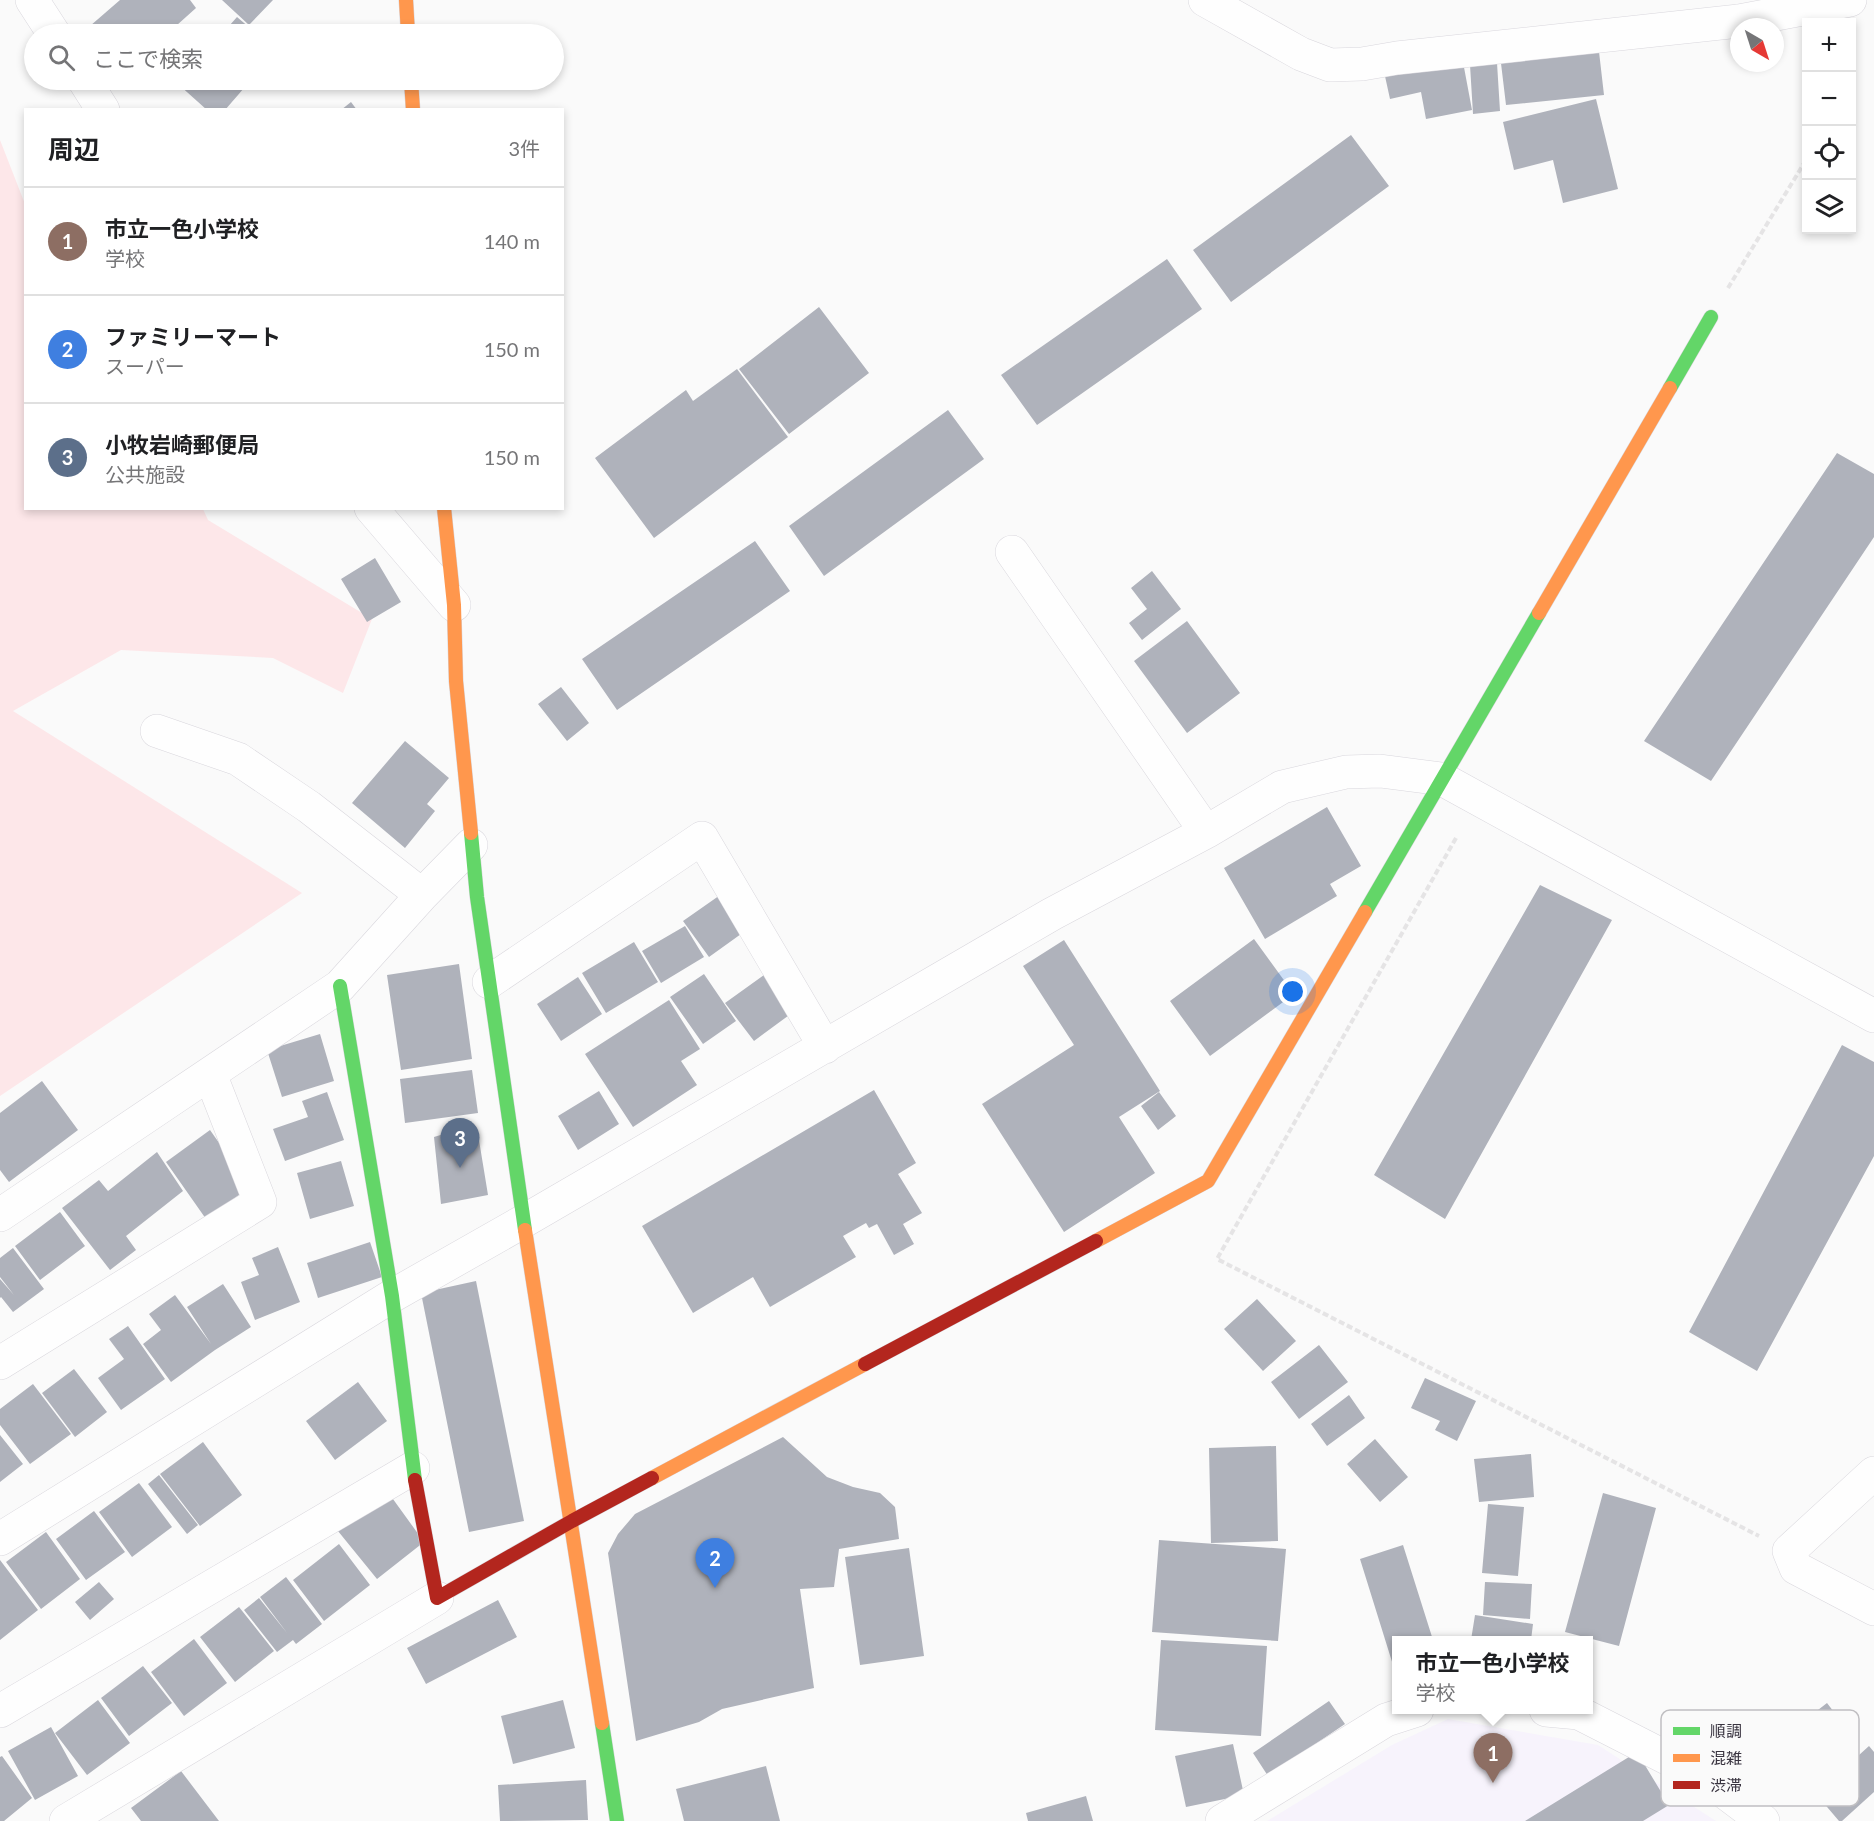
<!DOCTYPE html>
<html lang="ja">
<head>
<meta charset="utf-8">
<style>
	body { margin:0; font-family:Lato,"Noto Sans JP",sans-serif; background:#f6f6f6; color:#202124 }
	.controls { position:absolute; right:18px; top:18px; display:grid; overflow:hidden; border-radius:0px; box-shadow:0 3px 9px #0003 }
	.controls button { width:54px; height:54px; display:grid; place-items:center; padding:0; border:0; border-bottom:2px solid #e0e0e0; background:#fff; color:#202124; font:30px sans-serif }
	.compass { position:absolute; left:1730px; top:18px; width:54px; height:54px; border-radius:50%; background:#fff; box-shadow:0 3px 9px #0003; rotate:141deg }
	.you { position:absolute; left:1293px; top:992px; width:21px; height:21px; margin:-15px; border:4px solid #fff; border-radius:50%; background:#1a73e8; box-shadow:0 0 0 9px #1a73e833 }
	.badge { display:grid; place-items:center; width:39px; height:39px; border-radius:50%; background:#7d7981; color:#fff; font-size:20px; font-weight:700 }
	.pin { position:absolute; translate:-50% -50px; filter:drop-shadow(0 2px 3px #0008) }
	.pin::after { content:''; position:absolute; top:32px; width:21px; height:18px; background:inherit; clip-path:polygon(0 0,100% 0,50% 100%) }
	.popup { position:absolute; left:1392px; top:1636px; width:201px; height:78px; box-sizing:border-box; display:grid; place-content:center; border-radius:0px; background:#fff; filter:drop-shadow(0 2px 4px #0005); font-size:20px; white-space:nowrap; color:#757577 }
	.popup b { font-size:22px; color:#202124 }
	.popup::after { content:''; position:absolute; left:50%; top:100%; margin-left:-12px; border:12px solid transparent; border-top-color:#fff }
	.list { margin:0; padding:0; list-style:none }
	h2 { display:flex; justify-content:space-between; align-items:center; height:78px; margin:0; padding:0 24px; font-size:26px }
	h2 small { font-size:20px; font-weight:400; color:#757577 }
	.list li { display:grid; grid-template-columns:39px 1fr auto; gap:18px; align-items:center; box-sizing:border-box; height:108px; padding:0 24px; border-top:2px solid #e0e0e0 }
	.list b { display:block; font-size:22px; white-space:nowrap }
	.list p { margin:0; font-size:20px; white-space:nowrap; color:#757577 }
	.list em { font-size:20px; font-style:normal; color:#757577 }
	.icon { flex:none; width:33px; height:33px; fill:none; stroke:currentColor; stroke-width:2; stroke-linecap:round; stroke-linejoin:round }
	.map { position:relative; flex:none; width:1874px; height:1821px; overflow:hidden }
	.search { position:absolute; background:#fff; box-shadow:0 3px 9px #0003; left:24px; top:24px; width:540px; height:66px; display:flex; align-items:center; gap:15px; box-sizing:border-box; padding:0 21px; border-radius:33px; color:#757577; font-size:22px }
	.panel { position:absolute; background:#fff; box-shadow:0 3px 9px #0003; left:24px; top:108px; width:540px; height:402px; border-radius:0px }
	.map>svg:first-child { display:block }
	.built { fill:#f7f3fc }
	.green { fill:#fde7e9 }
	.building { fill:#afb2bb }
	.lines { fill:none; stroke-linecap:round; stroke-linejoin:round }
	.street-casing { stroke:#d9d7dd; stroke-width:34 }
	.fast-casing { stroke:#d9d7dd; stroke-width:15 }
	.slow-casing { stroke:#d9d7dd; stroke-width:15 }
	.jam-casing { stroke:#d9d7dd; stroke-width:15 }
	.path { stroke:#e5e4e5; stroke-width:4; stroke-dasharray:6 3; stroke-linecap:butt }
	.street { stroke:#fefefe; stroke-width:33 }
	.fast { stroke:#63d668; stroke-width:14 }
	.slow { stroke:#ff974d; stroke-width:14 }
	.jam { stroke:#b3261e; stroke-width:14 }
	.key { fill:#fafafa; stroke:#c0bfc2; stroke-width:1.5 }
	.key-label { font-size:16px; fill:#393440 }
</style>
</head>
<body>
<div class="map">
<svg width="1874" height="1821" viewBox="0 0 1874 1821">
	<rect width="100%" height="100%" fill="#fafafa"/>
	<path class="built" d="M1448 1719 1598 1745 1716 1821H1267L1392 1745Z"/>
	<path class="green" d="M0 140 25 204 26 508 203 509 208 520 372 619 343 693 273 658 121 650 13 711 302 893 0 1096Z"/>
	<path class="building" d="M120 0H190L196 8 167 34H98L90 26Z
		M222 0H273L249 25Z
		M237 17 257 34H222Z
		M1598 43 1604 95 1506 105 1500 55Z
		M1463 62 1472 110 1426 119 1421 92 1390 99 1383 67Z
		M1497 63 1500 111 1473 114 1470 65Z
		M182 80H251L225 110H207L178 84Z
		M1596 99 1618 189 1563 203 1553 160 1514 170 1503 122Z
		M351 102 357 110H341Z
		M1351 135 1389 186 1231 302 1193 250Z
		M1167 259 1202 309 1037 425 1001 375Z
		M819 307 869 373 789 434 739 369Z
		M737 369 788 437 654 538 595 458 686 390 693 401Z
		M948 410 984 459 824 576 789 526Z
		M1837 453 1874 474V537L1711 781 1644 741Z
		M755 541 790 591 617 710 582 659Z
		M375 558 401 602 367 622 341 579Z
		M1152 571 1181 609 1142 640 1129 623 1147 609 1131 588Z
		M1187 621 1240 693 1187 733 1134 661Z
		M561 687 589 723 567 741 538 704Z
		M405 741 449 778 427 804 435 811 405 848 352 803Z
		M1327 807 1361 866 1330 884 1337 896 1265 939 1224 868Z
		M1540 885 1612 920 1445 1219 1374 1175Z
		M723 893 748 929 709 957 683 921Z
		M685 926 704 957 661 983 642 951Z
		M1254 939 1294 994 1210 1056 1170 1001Z
		M1064 940 1160 1091 1119 1117 1155 1173 1064 1232 982 1104 1074 1045 1023 966Z
		M634 942 658 982 606 1013 582 973Z
		M459 964 472 1059 401 1070 387 975Z
		M768 972 796 1010 754 1041 725 1003Z
		M704 974 736 1021 703 1044 670 997Z
		M578 977 602 1014 561 1041 537 1004Z
		M669 1000 700 1049 681 1061 697 1085 633 1127 585 1054Z
		M320 1034 334 1081 282 1097 267 1050Z
		M1842 1045 1874 1062V1156L1757 1371 1689 1332Z
		M472 1070 478 1113 405 1123 400 1079Z
		M42 1081 78 1130 9 1182 0 1170V1113Z
		M874 1090 916 1163 898 1174 922 1213 903 1224 914 1244 894 1255 877 1224 869 1228 866 1223 843 1236 856 1257 770 1307 753 1277 693 1313 642 1226Z
		M599 1091 619 1124 578 1150 558 1116Z
		M327 1092 344 1140 285 1161 273 1129 308 1117 302 1101Z
		M1159 1092 1176 1116 1158 1130 1141 1106Z
		M460 1129 461 1139 478 1134 488 1195 441 1204 434 1137Z
		M210 1130 250 1187 206 1219 166 1162Z
		M157 1152 183 1191 126 1236 136 1250 110 1270 62 1208 99 1180 108 1191Z
		M341 1161 354 1206 310 1219 297 1173Z
		M60 1212 85 1246 40 1280 15 1246Z
		M370 1242 382 1277 318 1298 307 1263Z
		M278 1247 300 1302 255 1320 241 1282 259 1275 252 1258Z
		M13 1248 44 1289 13 1312 1 1297 0 1298V1279L14 1295 0 1277V1258Z
		M476 1281 524 1521 469 1532 421 1293Z
		M223 1284 251 1327 215 1350 171 1382 143 1344 161 1330 149 1314 175 1295 211 1344 187 1307Z
		M1257 1299 1296 1341 1263 1371 1224 1329Z
		M128 1326 165 1379 121 1410 98 1378 124 1359 109 1339Z
		M1319 1345 1348 1382 1299 1419 1271 1382Z
		M74 1369 107 1412 75 1437 42 1393Z
		M1425 1378 1476 1401 1457 1441 1435 1430 1440 1421 1411 1408Z
		M358 1382 387 1421 335 1460 306 1421Z
		M33 1384 71 1434 30 1464 0 1425V1409Z
		M1349 1395 1365 1418 1327 1446 1311 1424Z
		M0 1435 23 1464 0 1482Z
		M783 1437 827 1477 853 1487 880 1493 895 1507 899 1539 839 1549 834 1587 800 1589 814 1688 722 1709 699 1722 636 1741 608 1553 618 1534 635 1514Z
		M1375 1439 1408 1477 1380 1502 1347 1464Z
		M203 1442 242 1495 200 1526 160 1474Z
		M1276 1446 1278 1541 1211 1543 1209 1448Z
		M1531 1454 1534 1497 1479 1502 1474 1459Z
		M159 1475 198 1525 187 1534 148 1484Z
		M139 1483 172 1527 132 1557 99 1512Z
		M385 1488 424 1542 377 1579 329 1520Z
		M1603 1493 1656 1508 1619 1646 1565 1632Z
		M1488 1504 1524 1507 1518 1576 1482 1573Z
		M94 1511 125 1552 86 1580 56 1539Z
		M46 1532 80 1579 41 1609 6 1562Z
		M1159 1540 1286 1549 1278 1641 1152 1632Z
		M339 1544 370 1585 324 1621 293 1580Z
		M1403 1545 1433 1640H1397V1664L1393 1665 1360 1559Z
		M909 1548 924 1656 860 1665 845 1557Z
		M0 1560 38 1610 0 1640Z
		M286 1577 322 1624 296 1644 293 1640 277 1652 244 1610 259 1598 287 1633 260 1597Z
		M99 1582 114 1599 90 1620 75 1602Z
		M1485 1582 1532 1584 1530 1619 1483 1615Z
		M498 1600 517 1637 426 1684 407 1648Z
		M239 1607 274 1651 235 1682 200 1637Z
		M1475 1615 1533 1624 1531 1640H1471Z
		M194 1639 227 1683 184 1716 151 1672Z
		M1161 1640 1267 1646 1261 1736 1155 1730Z
		M143 1666 172 1703 129 1736 101 1698Z
		M98 1700 130 1743 87 1775 55 1733Z
		M563 1700 575 1748 513 1764 501 1716Z
		M1329 1701 1345 1724 1268 1776 1253 1753Z
		M1827 1703 1857 1742 1795 1790 1765 1751Z
		M51 1727 78 1776 35 1800 8 1751Z
		M1233 1744 1244 1795 1186 1807 1175 1756Z
		M1869 1746 1874 1752V1792L1842 1821H1839L1816 1794Z
		M1637 1752 1669 1805 1643 1821H1525Z
		M2 1756 32 1798 4 1821H0V1757Z
		M766 1766 780 1821H684L676 1789Z
		M181 1771 219 1821H141L131 1808Z
		M586 1780 588 1820 500 1821 498 1785Z
		M1086 1796 1093 1821H1028L1026 1813Z"/>
	<g class="lines">
		<g class="street-casing">
			<path id="street" d="M32 0 54 34
				M1205 0 1301 54 1330 65 1362 64 1397 58 1739 21 1850 0
				M84 80 103 110
				M371 508 454 605
				M1012 552 1206 832
				M157 731 238 759 309 807 422 895
				M489 982 702 838 825 1047
				M0 1215 340 986 422 895 471 845
				M0 1363 260 1202 210 1074
				M1874 1473 1789 1551 1796 1568 1874 1609
				M0 1539 392 1296 524 1221 1052 914 1206 832 1282 787 1346 772 1380 771 1442 779 1874 1016
				M1546 1710 1579 1713 1706 1778 1763 1821
				M0 1711 413 1468
				M66 1821 437 1598
				M1222 1821 1386 1720 1417 1710"/>
		</g>
		<g class="fast-casing">
			<path id="fast" d="M1670 388 1711 317
				M471 833 477 897 525 1230
				M1365 912 1539 613
				M340 986 392 1296 415 1480
				M602 1723 617 1821"/>
		</g>
		<g class="slow-casing">
			<path id="slow" d="M406 0 408 34
				M411 80 413 110
				M444 508 454 605 456 681 471 833
				M1539 613 1670 388
				M525 1230 602 1723
				M1096 1241 1208 1181 1365 912
				M652 1478 865 1364"/>
		</g>
		<g class="jam-casing">
			<path id="jam" d="M865 1364 1096 1241
				M415 1480 437 1598 572 1521 652 1478"/>
		</g>
		<path class="path" d="M1728 288 1806 160
			M1456 838 1217 1259 1759 1536"/>
		<use href="#street" class="street"/>
		<use href="#fast" class="fast"/>
		<use href="#slow" class="slow"/>
		<use href="#jam" class="jam"/>
	</g>
	<rect x="1661" y="1710" width="198" height="96" rx="9" class="key"/>
	<rect x="1673" y="1727" width="27" height="8" fill="#63d668"/>
	<rect x="1673" y="1754" width="27" height="8" fill="#ff974d"/>
	<rect x="1673" y="1781" width="27" height="8" fill="#b3261e"/>
	<g class="key-label">
		<text x="1710" y="1737">順調</text>
		<text x="1710" y="1764">混雑</text>
		<text x="1710" y="1791">渋滞</text>
	</g>
</svg>
<div class="controls">
<button>+</button>
<button>−</button>
<button><svg class="icon" aria-label="locate" viewBox="0 0 24 24"><circle cx="12" cy="12" r="6"/><path d="M12 2v4M12 18v4M2 12h4M18 12h4"/></svg></button>
<button><svg class="icon" aria-label="layers" viewBox="0 0 24 24"><path d="M12 4l9 5-9 5-9-5zM3 14l9 5 9-5"/></svg></button>
</div>
<svg class="compass" viewBox="-18 -18 36 36"><path d="M0-13l5 13h-10z" fill="#e53935"/><path d="M0 13l5-13h-10z" fill="#757577"/></svg>
<div class="you"></div>
<div class="pin badge" style="left:1493px;top:1783px;background:#8d6e63">1</div>
<div class="popup"><b>市立一色小学校</b>学校</div>
<div class="pin badge" style="left:715px;top:1588px;background:#3f7fe0">2</div>
<div class="pin badge" style="left:460px;top:1168px;background:#5c6f8a">3</div>
<div class="search"><svg class="icon" aria-label="search" viewBox="0 0 24 24"><circle cx="10" cy="10" r="6"/><path d="M15 15l6 6"/></svg>ここで検索</div>
<section class="panel">
<h2>周辺<small>3件</small></h2>
<ul class="list">
<li><span class="badge" style="background:#8d6e63">1</span><div><b>市立一色小学校</b><p>学校</p></div><em>140 m</em></li>
<li><span class="badge" style="background:#3f7fe0">2</span><div><b>ファミリーマート</b><p>スーパー</p></div><em>150 m</em></li>
<li><span class="badge" style="background:#5c6f8a">3</span><div><b>小牧岩崎郵便局</b><p>公共施設</p></div><em>150 m</em></li>
</ul>
</section>
</div>
</body>
</html>
